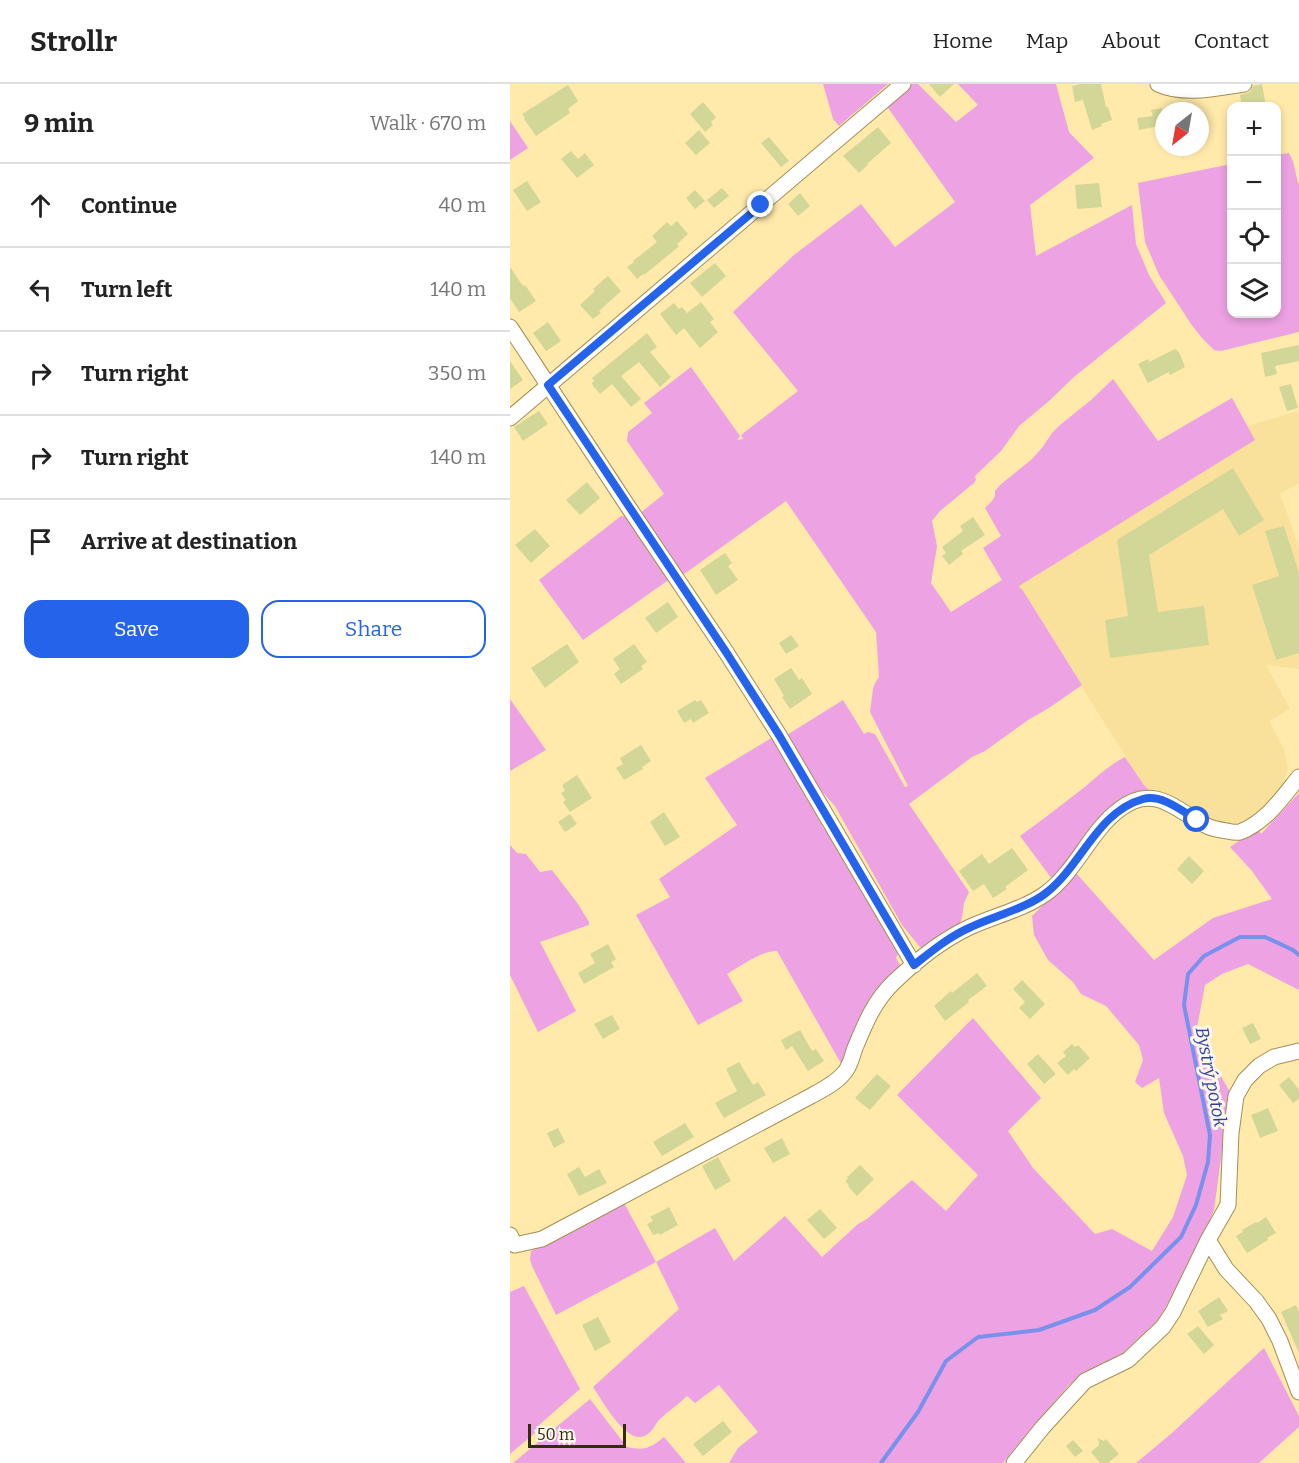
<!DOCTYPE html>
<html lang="en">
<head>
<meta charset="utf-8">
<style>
	body { margin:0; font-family:Bitter,serif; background:#f6f6f6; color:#222 }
	.controls { position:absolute; right:18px; top:18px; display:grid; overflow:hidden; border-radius:12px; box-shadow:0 3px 9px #0003 }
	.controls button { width:54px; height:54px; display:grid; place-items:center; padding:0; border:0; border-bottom:2px solid #e0e0e0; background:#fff; color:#222; font:30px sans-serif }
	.compass { position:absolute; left:645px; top:18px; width:54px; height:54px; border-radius:50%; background:#fff; box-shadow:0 3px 9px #0003; rotate:211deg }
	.scale { position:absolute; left:18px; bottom:15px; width:98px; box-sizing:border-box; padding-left:6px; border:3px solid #332a12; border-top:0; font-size:16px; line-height:21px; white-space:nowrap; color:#332a12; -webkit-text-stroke:4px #fcf7eb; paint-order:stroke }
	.stop { position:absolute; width:18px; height:18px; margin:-14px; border:4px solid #2563eb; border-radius:50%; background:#fff }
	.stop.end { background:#2563eb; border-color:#fff; box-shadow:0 2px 6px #0008 }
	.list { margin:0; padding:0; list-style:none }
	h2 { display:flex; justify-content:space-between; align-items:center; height:78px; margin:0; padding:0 24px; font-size:26px }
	h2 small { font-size:20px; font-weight:400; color:#767676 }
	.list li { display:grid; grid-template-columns:39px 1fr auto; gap:18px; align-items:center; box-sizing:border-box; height:84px; padding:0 24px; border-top:2px solid #e0e0e0 }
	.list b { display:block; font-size:22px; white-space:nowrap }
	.list em { font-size:20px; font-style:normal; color:#767676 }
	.actions { display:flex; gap:12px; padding:18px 24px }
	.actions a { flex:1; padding:14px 0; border:2px solid #2563eb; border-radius:18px; text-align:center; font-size:21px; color:#2563eb }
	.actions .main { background:#2563eb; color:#fff }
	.icon { flex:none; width:33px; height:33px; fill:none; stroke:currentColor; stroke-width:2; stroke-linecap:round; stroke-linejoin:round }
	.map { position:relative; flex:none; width:789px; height:1379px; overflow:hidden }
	header { display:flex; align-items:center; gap:36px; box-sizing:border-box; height:84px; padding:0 30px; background:#fff; border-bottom:2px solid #e0e0e0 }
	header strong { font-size:28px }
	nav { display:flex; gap:33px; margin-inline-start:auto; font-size:21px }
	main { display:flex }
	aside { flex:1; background:#fff }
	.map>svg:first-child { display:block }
	.built { fill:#f9e19b }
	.green { fill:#eda2e3 }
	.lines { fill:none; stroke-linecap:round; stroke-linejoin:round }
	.stream { stroke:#7991eb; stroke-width:4 }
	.building { fill:#d2d697 }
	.minor-casing { stroke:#a48f54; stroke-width:17 }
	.minor { stroke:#fff; stroke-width:15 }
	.route { stroke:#2563eb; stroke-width:8 }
	.labels { text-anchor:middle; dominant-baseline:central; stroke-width:6; stroke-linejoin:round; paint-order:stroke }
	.water-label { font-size:18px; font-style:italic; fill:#303ea6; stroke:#fcf7eb }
</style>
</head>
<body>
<header>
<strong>Strollr</strong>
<nav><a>Home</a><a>Map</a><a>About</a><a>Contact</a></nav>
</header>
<main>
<aside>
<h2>9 min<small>Walk · 670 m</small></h2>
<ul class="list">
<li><svg class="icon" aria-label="ahead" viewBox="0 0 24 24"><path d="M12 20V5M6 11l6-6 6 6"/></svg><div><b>Continue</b></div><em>40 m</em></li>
<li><svg class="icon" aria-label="left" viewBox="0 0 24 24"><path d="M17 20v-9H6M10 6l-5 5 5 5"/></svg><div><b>Turn left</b></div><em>140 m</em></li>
<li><svg class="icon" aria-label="right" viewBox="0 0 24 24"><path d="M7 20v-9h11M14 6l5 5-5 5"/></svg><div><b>Turn right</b></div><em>350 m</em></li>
<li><svg class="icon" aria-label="right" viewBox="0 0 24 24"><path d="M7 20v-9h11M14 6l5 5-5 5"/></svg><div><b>Turn right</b></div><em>140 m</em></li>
<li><svg class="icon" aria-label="arrive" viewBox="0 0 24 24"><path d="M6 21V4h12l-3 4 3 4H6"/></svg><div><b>Arrive at destination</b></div></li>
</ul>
<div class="actions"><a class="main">Save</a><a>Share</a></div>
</aside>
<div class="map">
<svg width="789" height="1379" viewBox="0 0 789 1379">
	<rect width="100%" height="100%" fill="#ffe9ab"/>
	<path class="built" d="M789 327V400L770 409 789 464V585L756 581 780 625 759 637 774 665 778 685 773 703 762 717 740 735 727 741 711 742 656 711 639 706 634 701 571 602 572 600 512 505 511 506 509 502 744 356 737 342Z"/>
	<path class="green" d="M313 0H378L329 42 323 35Z
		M400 0H408L446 38 468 21 448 0H546L559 48 584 74 520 121 526 172 622 121 626 160 639 191 656 219 564 293 539 317 509 342 491 367 465 392 466 396 464 399 430 427 422 437 427 462 421 499 441 528 492 496 473 464 491 452 475 424 482 417 485 412V407L490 401 521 376 532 364 542 349 550 341 581 316 603 295 648 357 722 314 745 356 509 502 511 505H512L572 601 539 624 518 636 475 667 462 673 399 720 459 808 454 819 452 834 449 841 415 865 410 863 392 841 325 722 307 702 277 651 333 616 354 650 358 648 365 650 395 703 398 702 360 628 363 605 365 599 369 593 366 548 276 417 170 493 129 430 154 410 117 357 118 348 142 329 134 319 181 283 230 352 227 356 233 355 231 351 288 307 223 228 284 171 351 120 385 163 445 118 376 21Z
		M0 37 18 64 0 76Z
		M779 69 783 77 788 99H789V248L711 267 704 266 692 254 681 240 649 191 635 158 628 99 721 80 722 230H766L767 71Z
		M111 432 118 433 160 495 73 556 29 496Z
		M0 615 36 666 0 687Z
		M263 653 300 715 313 744 318 747 389 867 386 874 391 883 333 983 267 867C253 866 229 883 217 890L233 917 188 941 126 831 160 813 149 795 227 741 195 694Z
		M615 673 634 701 639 706C624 708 615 713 603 722L542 795 510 752C529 738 548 724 567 709 583 697 597 682 615 673Z
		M789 709V906L738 880 712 890 695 901 686 949 720 1008 704 1126 683 1177 648 1236 612 1270 573 1291 560 1300 526 1339 493 1379H219L228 1364 248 1348 209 1301 185 1319 177 1312C168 1321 157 1328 148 1337 145 1341 143 1346 139 1349 138 1350 133 1353 131 1353 113 1355 92 1316 83 1303L169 1225 146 1178 46 1231 22 1182 20 1175 21 1167 113 1117 146 1178 205 1144 224 1177 275 1132 312 1173 348 1140 357 1135 402 1096 436 1127 468 1091 387 1011 463 934 531 1014 498 1047 523 1084 585 1150 602 1145 642 1167 663 1133 677 1091 673 1072 654 1029 649 994 632 1004 625 998 633 976 629 961 596 922 571 910 563 898 538 876 524 851 522 832 566 789 644 876 703 834 762 815 742 787 720 763 748 744 751 750Z
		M0 761 7 769 16 770 30 788 42 786 68 820 79 838V841L30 858 66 927 28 948 0 891Z
		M14 1202 70 1305 28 1342 25 1349 0 1370V1208Z
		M754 1264 789 1332V1343L749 1379H626L662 1349Z
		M80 1315 117 1363C136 1367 140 1364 154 1353L176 1379H3Z"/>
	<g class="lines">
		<path class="stream" d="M371 1379 408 1328 436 1277 468 1253 529 1246 585 1226 620 1203 671 1153 686 1121 698 1078 700 1051 674 921 678 890 694 872 730 853H755L783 866 789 871"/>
	</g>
	<path class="building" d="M419 0H444L430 13Z
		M571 0H591L596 23H598L602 36 591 40 592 42 582 46 573 16 565 18 562 2Z
		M752 0 756 22H732L730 11 740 8 743 2Z
		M58 1 68 17 58 25 60 29 26 52 14 35 15 34 12 30Z
		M193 18 206 33 201 38 203 41 195 48 180 30Z
		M652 24 654 41 629 46 627 34 643 32 641 26Z
		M368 43 381 59 357 80 358 81 349 89 333 72Z
		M189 46 200 59 186 71 175 59Z
		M259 53 279 77 271 83 251 59Z
		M61 67 68 75 75 69 84 81 67 94 51 75Z
		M17 97 31 118 17 127 3 106Z
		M589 99 592 123 567 125 565 101Z
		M212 104 219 112 204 124 197 116Z
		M185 106 195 117 185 125 176 114Z
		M290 109 300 122 288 132 278 120Z
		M167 137 178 150 167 160 169 162 161 169 134 191 133 190 127 195 117 183 124 178 123 177 147 158 142 152 157 138 161 142Z
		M205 179 216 192 192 213 180 199Z
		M0 183 13 202 15 201 26 217 9 228 0 214Z
		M98 192 111 207 89 227 91 229 83 235 70 221 85 207 83 205Z
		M191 218 204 235 200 238 208 248 190 264 174 244 166 251 150 230 164 219 169 225 172 223 177 229Z
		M38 238 51 257 36 267 23 249Z
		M137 249 147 263 140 268 161 293 150 303 129 278 111 292 131 315 121 323 102 300 90 310 83 302 82 299 84 297 82 294Z
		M789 261V277L765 282 767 290 755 293 751 269Z
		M665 265 669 268 675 283 660 291 659 288 655 290 638 299 628 280 638 275 639 278Z
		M0 277 13 296 0 305Z
		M781 300 788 324 777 327 769 303Z
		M29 327 38 340 13 357 4 343Z
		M723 384 754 436 729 452 713 425 639 471 648 528 694 522 699 561 600 574 595 536 618 532 607 456Z
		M77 398 90 414 70 431 56 416Z
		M463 433 475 451 451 467 453 470 439 481 432 472 436 469 432 463 453 447 450 442Z
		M774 442 789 489V569L766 576 742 501 769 492 755 447Z
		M25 445 40 462 21 479 5 461Z
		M215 469 222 479 218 482 228 496 206 511 190 486Z
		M158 518 168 533 146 549 135 534Z
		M281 551 289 562 276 570 269 559Z
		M57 560 69 578 35 604 21 584Z
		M124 560 137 578 131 582 133 585 111 600 104 590 110 585 103 575Z
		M281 584 289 596 292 594 302 610 280 625 272 613 274 612 264 595Z
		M185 616 187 618 191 616 199 629 183 639 181 635 174 639 167 627Z
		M131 661 141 677 132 683 133 685 114 696 106 684 113 680 110 674Z
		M67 691 82 714 60 728 53 718 56 716 51 709 55 707 52 701Z
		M154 728 170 753 155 762 140 738Z
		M60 730 67 740 55 748 48 738Z
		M502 764 518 786 495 803 497 805 483 814 474 800 463 807 449 787 472 770 479 780Z
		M679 772 694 787 682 800 667 785Z
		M98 860 106 875 101 878 104 883 74 900 68 889 85 879 80 870Z
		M467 889 477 902 458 916 459 918 435 937 424 922 441 907 442 909Z
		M512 896 535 920 520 935 509 924 515 918 503 905Z
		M102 931 110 945 93 955 84 940Z
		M743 939 751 955 740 960 732 944Z
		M290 946 302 967 306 965 314 977 298 987 282 962 276 966 271 956Z
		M562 960 565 963 568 961 580 974 566 987 564 985 558 991 547 979 556 972 553 968Z
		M528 970 546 990 534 1000 517 980Z
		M229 978 243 1001 248 998 256 1011 214 1034 205 1019 227 1007 216 985Z
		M367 990 381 1002 360 1026 345 1014Z
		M779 993 789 1006V1015L783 1019 769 1001Z
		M758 1024 768 1047 750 1054 741 1031Z
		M175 1039 184 1053 152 1072 143 1058Z
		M48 1044 55 1058 44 1064 37 1049Z
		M272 1054 280 1070 263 1079 254 1064Z
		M208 1073 221 1097 205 1106 192 1082Z
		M350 1081 364 1095 347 1112 338 1102 339 1101 335 1097 338 1095 337 1093Z
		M69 1083 75 1093 89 1085 97 1099 69 1112 57 1090Z
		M159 1123 168 1141 150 1151 149 1149 143 1151 137 1140 143 1137 140 1133Z
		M310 1125 327 1144 314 1155 297 1136Z
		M756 1133 766 1149 757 1154 758 1156 737 1169 726 1152 733 1148 732 1146 746 1138 747 1139Z
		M709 1213 718 1227 710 1231 713 1235 698 1243 688 1227Z
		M786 1221 789 1228V1269L771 1228Z
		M88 1233 101 1258 85 1267 72 1241Z
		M688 1242 704 1261 694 1270 677 1250Z
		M213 1337 222 1348 193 1372 183 1360Z
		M588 1354 594 1357 596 1355 609 1370 598 1379H590L581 1368 589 1361Z
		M563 1356 573 1367 565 1373 556 1362Z"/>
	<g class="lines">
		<g class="minor-casing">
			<path id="minor" d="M648 0C674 12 707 4 734 0
				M0 243 117 421 216 568 269 651 404 881
				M0 334 393 0
				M0 1151 5 1161 32 1155 301 1012C312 1006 326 999 334 989 340 983 342 972 345 964 355 940 364 917 384 898 406 877 432 856 460 843 484 832 514 825 535 810 566 788 580 747 610 725 644 699 666 726 695 741 702 745 710 746 717 747 722 748 726 749 730 748 756 738 772 714 789 693
				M698 1156 716 1185 746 1217 759 1235 770 1257 789 1308
				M504 1379 533 1343 575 1297 618 1276 653 1243 663 1228 698 1156 718 1121 721 1049 726 1012 735 996 749 982 764 973 789 967"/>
		</g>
		<use href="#minor" class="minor"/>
	</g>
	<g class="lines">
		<path class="route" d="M251 121 38 301 216 568 269 651 404 881C422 867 440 852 461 843 484 832 517 824 536 809 572 781 587 728 633 715 652 710 672 727 687 736"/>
	</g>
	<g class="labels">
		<g class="water-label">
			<text transform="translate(701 993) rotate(79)">Bystrý potok</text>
		</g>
	</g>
</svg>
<div class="controls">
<button>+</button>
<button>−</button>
<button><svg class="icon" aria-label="locate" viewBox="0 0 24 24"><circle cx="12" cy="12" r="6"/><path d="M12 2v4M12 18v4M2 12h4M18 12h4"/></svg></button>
<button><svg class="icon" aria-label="layers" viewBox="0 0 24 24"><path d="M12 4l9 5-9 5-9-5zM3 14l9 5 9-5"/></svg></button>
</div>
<svg class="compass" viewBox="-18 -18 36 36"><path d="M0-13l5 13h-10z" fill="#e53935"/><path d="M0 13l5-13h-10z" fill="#767676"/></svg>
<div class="scale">50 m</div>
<div class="stop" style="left:687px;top:736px"></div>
<div class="stop end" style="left:251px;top:121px"></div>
</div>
</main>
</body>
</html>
